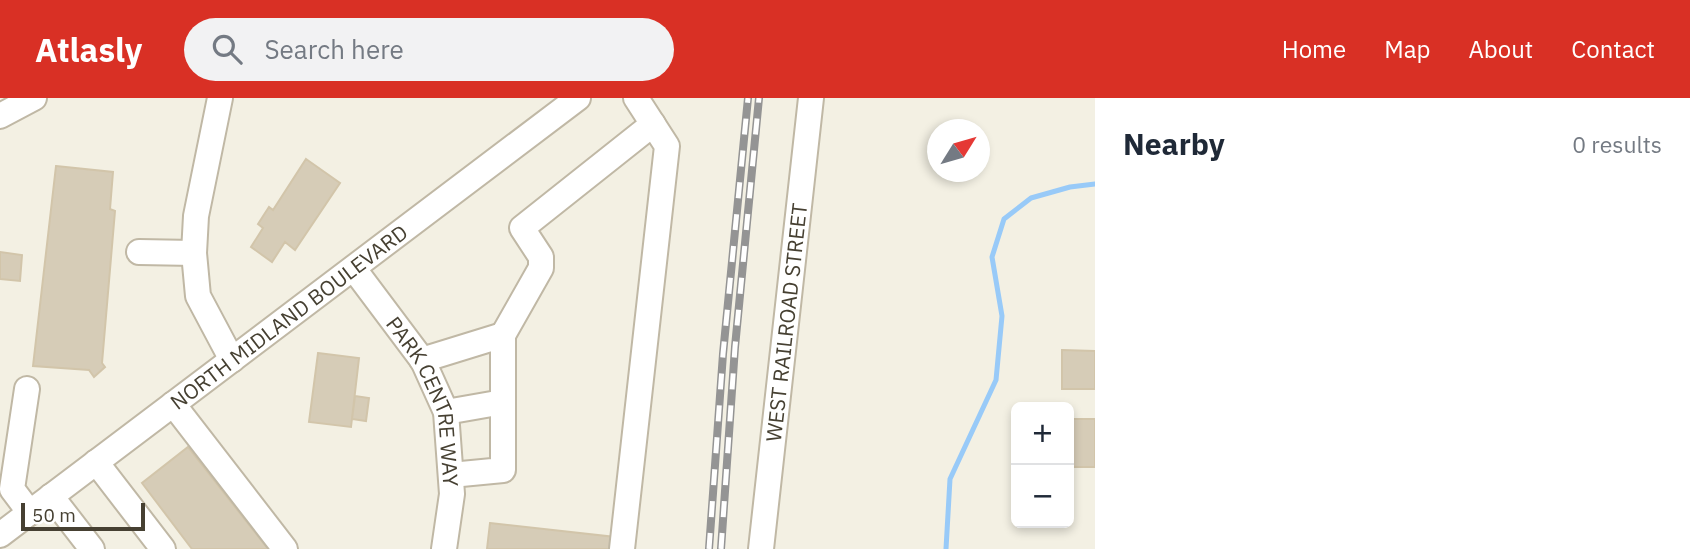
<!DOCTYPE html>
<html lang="en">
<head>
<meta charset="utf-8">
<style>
	body { margin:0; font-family:"IBM Plex Sans",sans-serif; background:#f2f2f3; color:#1f2937 }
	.controls { position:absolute; right:21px; bottom:21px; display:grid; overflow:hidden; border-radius:10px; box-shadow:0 4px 10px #0003 }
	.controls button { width:63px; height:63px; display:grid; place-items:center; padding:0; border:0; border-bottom:2px solid #e0e1e3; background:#fff; color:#1f2937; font:35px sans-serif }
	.compass { position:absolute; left:927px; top:21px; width:63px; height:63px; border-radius:50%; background:#fff; box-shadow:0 4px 10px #0003; rotate:53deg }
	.scale { position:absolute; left:21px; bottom:18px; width:124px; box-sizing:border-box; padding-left:7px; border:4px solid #464032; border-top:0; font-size:19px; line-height:24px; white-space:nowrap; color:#464032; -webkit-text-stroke:5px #fff; paint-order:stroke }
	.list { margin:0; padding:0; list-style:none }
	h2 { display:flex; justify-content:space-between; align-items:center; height:91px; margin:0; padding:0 28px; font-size:30px }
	h2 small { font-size:23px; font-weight:400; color:#747a83 }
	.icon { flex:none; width:38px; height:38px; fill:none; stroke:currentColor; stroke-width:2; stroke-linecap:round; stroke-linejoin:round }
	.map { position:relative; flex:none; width:1095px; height:451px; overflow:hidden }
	header { display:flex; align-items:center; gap:42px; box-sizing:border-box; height:98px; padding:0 35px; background:#d93025; color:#fff }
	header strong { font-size:33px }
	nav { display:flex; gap:38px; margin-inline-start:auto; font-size:24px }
	.search { width:490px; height:63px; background:#f2f2f3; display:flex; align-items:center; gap:18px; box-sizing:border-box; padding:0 24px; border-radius:38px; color:#747a83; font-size:26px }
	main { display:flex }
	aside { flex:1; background:#fff }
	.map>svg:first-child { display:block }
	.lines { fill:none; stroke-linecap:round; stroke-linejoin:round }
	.stream { stroke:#98caf8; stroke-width:5 }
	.building { fill:#d6ccb7; stroke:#d2c5aa; stroke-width:2 }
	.minor-casing { stroke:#c0b8a5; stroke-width:28 }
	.minor { stroke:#fff; stroke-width:24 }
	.rail-casing { stroke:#949494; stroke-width:8 }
	.rail { stroke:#fff; stroke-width:5; stroke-dasharray:16; stroke-linecap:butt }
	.labels { text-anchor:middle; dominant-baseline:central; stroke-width:7; stroke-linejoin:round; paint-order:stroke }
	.street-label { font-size:21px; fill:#464032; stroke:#fff }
</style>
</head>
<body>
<header>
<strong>Atlasly</strong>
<div class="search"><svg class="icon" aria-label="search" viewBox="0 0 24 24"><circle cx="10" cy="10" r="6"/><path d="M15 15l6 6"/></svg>Search here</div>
<nav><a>Home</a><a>Map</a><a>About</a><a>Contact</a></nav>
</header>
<main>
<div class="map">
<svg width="1095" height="451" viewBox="0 0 1095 451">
	<rect width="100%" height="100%" fill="#f3f0e3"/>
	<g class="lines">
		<path class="stream" d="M946 451 950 381 996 282 1002 218 992 159 1004 121 1031 100 1070 89 1095 86"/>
	</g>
	<path class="building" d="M306 61 340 85 295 152 285 144 272 164 251 149 263 130 258 126 269 109 273 112Z
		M56 68 113 74 110 111 115 113 102 265 105 269 94 279 89 272 33 268Z
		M0 154 22 157 20 183 0 181Z
		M1062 252 1095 253V291H1062Z
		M318 255 359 260 351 329 309 324Z
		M355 298 369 300 366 323 352 321Z
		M1069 321H1095V369H1069Z
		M188 349 268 451H192L142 385Z
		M490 425 615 439 614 451H487Z"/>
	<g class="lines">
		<g class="minor-casing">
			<g id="minor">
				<path d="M220 0 196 118 194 155 198 198 232 262"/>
				<path d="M0 18 34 0"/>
				<path d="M139 154 194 155"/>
				<path id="s1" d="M354 171 423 263 446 314 452 396 444 451"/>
				<path d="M503 237 541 170V159L522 130 653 26"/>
				<path d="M422 262 503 237V372L451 377"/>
				<path d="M27 291 12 391 30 415"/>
				<path d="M173 306 285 451"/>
				<path d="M446 314 503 304"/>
				<path d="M96 364 163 451"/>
				<path d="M51 398 92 451"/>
				<path id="s2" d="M0 437 578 0"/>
				<path d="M622 451 667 48 636 0"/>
				<path id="s3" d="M761 451 811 0"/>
			</g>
		</g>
		<use href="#minor" class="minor"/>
		<g class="rail-casing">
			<path id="rail" d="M709 451 723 256 748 0
				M721 451 735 249 759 0"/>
		</g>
		<use href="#rail" class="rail"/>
	</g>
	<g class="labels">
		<g class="street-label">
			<text stroke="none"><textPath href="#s2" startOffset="362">NORTH MIDLAND BOULEVARD</textPath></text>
			<text stroke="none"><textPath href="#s3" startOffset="228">WEST RAILROAD STREET</textPath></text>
			<text stroke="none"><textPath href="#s1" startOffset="154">PARK CENTRE WAY</textPath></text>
		</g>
	</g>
</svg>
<div class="controls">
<button>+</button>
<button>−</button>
</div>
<svg class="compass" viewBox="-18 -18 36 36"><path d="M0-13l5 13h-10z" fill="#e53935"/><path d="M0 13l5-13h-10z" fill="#747a83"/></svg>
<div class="scale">50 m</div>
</div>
<aside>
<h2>Nearby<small>0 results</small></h2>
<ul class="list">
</ul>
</aside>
</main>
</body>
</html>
